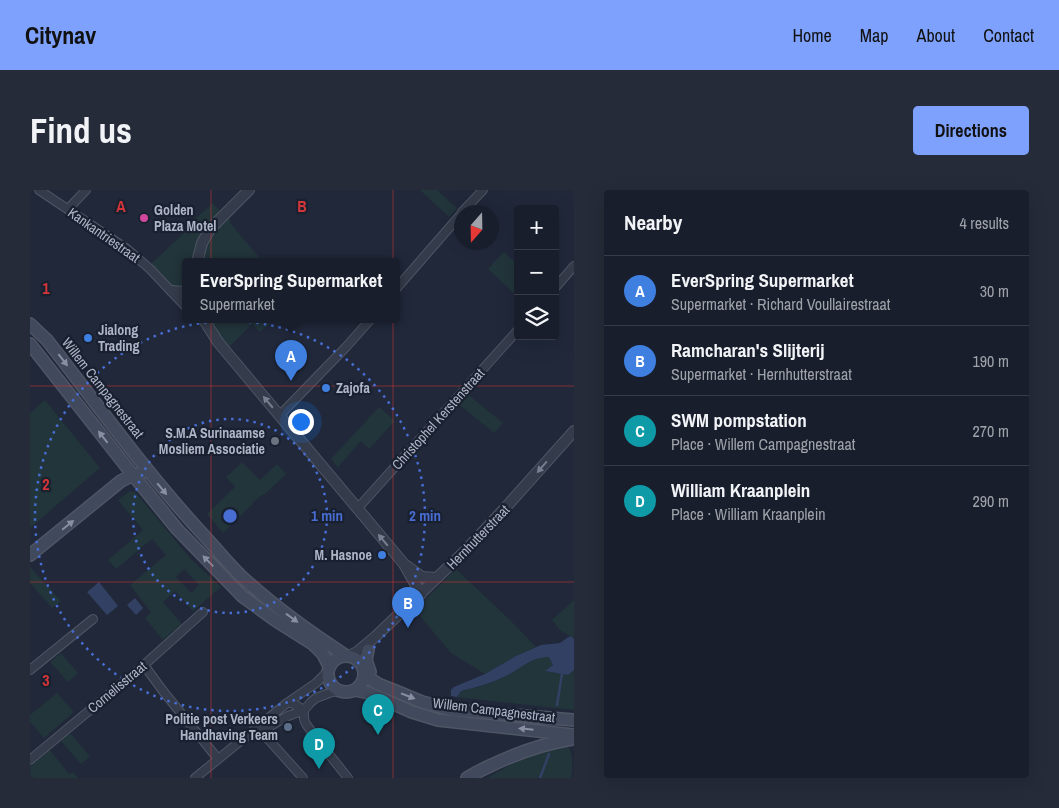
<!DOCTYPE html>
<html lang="en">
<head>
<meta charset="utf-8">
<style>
	body { margin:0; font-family:"Archivo Narrow",sans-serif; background:#252b38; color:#f1f3f6 }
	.controls { position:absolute; right:15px; top:15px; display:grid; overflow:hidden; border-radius:5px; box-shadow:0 5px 20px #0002 }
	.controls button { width:45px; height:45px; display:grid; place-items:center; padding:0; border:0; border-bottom:1px solid #363c48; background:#181e2c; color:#f1f3f6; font:25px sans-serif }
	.compass { position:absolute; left:424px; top:15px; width:45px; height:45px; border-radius:50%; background:#181e2c; box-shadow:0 5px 20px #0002; rotate:200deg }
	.you { position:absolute; left:270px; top:231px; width:18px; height:18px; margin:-12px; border:4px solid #fff; border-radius:50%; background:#1a73e8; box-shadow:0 0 0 8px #1a73e833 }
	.badge { display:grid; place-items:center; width:32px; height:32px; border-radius:50%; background:#7da1fd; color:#fff; font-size:16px; font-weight:700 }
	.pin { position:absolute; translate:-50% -41px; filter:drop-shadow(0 1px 2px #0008) }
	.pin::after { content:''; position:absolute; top:26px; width:18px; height:15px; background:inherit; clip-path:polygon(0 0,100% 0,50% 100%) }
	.popup { position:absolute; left:152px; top:68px; width:218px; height:65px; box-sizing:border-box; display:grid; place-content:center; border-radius:5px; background:#181e2c; filter:drop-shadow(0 1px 4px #0005); font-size:16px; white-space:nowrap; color:#9fa2a9 }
	.popup b { font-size:19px; color:#f1f3f6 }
	.popup::after { content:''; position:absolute; left:50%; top:100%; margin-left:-10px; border:10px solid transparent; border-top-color:#181e2c }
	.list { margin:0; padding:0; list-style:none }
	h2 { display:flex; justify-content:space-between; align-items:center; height:65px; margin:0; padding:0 20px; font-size:21px }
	h2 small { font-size:16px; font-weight:400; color:#9fa2a9 }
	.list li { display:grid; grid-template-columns:32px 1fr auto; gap:15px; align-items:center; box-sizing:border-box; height:70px; padding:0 20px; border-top:1px solid #363c48 }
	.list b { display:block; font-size:19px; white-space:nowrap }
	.list p { margin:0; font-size:16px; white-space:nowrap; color:#9fa2a9 }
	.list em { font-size:16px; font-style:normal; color:#9fa2a9 }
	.icon { flex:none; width:28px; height:28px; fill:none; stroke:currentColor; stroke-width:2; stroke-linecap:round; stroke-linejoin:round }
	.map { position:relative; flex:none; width:544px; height:588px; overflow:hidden; border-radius:5px }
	header { display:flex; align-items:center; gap:30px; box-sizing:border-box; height:70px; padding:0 25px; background:#7da1fd; color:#111 }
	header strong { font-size:24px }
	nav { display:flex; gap:28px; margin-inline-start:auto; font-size:18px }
	.intro { display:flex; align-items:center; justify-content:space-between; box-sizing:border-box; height:120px; padding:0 30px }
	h1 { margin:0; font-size:35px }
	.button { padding:12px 22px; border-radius:5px; background:#7da1fd; color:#111; font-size:18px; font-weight:700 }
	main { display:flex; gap:30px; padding:0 30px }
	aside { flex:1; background:#181e2c; border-radius:5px; box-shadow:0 5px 20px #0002 }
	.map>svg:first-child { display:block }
	.green { fill:#22353b; fill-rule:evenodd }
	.water { fill:#324163 }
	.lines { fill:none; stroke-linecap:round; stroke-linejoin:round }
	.stream { stroke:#324163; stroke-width:2.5 }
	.minor-casing { stroke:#4e5565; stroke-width:10 }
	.tertiary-casing { stroke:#4e5565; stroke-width:12 }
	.secondary-casing { stroke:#4e5565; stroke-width:14 }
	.minor { stroke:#343b4a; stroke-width:8 }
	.tertiary { stroke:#343b4a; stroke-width:10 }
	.secondary { stroke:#41495d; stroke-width:11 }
	.oneway { fill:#888fa2 }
	.oneway2 { fill:#777e8f }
	.grid { fill:none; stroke:#d23638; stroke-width:1; stroke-opacity:0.55 }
	.ring { fill:none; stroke:#486dd3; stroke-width:2.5; stroke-dasharray:2.5 5 }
	.hotel-dot { fill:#d1479c; stroke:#19202f; stroke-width:2 }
	.shop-dot { fill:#3f7fe0; stroke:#19202f; stroke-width:2 }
	.worship-dot { fill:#6b7280; stroke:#19202f; stroke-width:2 }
	.service-dot { fill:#5c6f8a; stroke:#19202f; stroke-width:2 }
	.labels { text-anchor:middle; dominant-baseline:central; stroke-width:4.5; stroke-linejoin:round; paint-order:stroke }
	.poi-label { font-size:14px; font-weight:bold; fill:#aeb5c7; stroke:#19202f; text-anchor:start }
	.street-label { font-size:14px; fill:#aeb5c7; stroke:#19202f }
	.grid-label { font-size:16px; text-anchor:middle; font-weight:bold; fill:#d23638; stroke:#19202f; stroke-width:4.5; stroke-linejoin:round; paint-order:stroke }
	.centre { fill:#486dd3; stroke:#19202f; stroke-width:2.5 }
	.ring-label { font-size:15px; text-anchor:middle; font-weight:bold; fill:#486dd3; stroke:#19202f; stroke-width:4.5; stroke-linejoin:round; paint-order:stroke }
</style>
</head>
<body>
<header>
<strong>Citynav</strong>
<nav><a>Home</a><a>Map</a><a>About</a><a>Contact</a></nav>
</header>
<div class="intro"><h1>Find us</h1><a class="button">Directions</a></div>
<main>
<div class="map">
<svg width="544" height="588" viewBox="0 0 544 588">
	<rect width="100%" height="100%" fill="#20283a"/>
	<path class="green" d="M390 0H407L427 18 419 27Z
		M183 13 190 21C172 40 169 46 162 72H156V93L154 96 147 99 138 93 121 74 158 39 164 30Z
		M196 26 201 31 200 33 233 72H170L176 54 183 42Z
		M474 62 488 75V107L458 79Z
		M177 130H244L230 142 222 134 199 157 184 140Z
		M435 202 473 233 464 243 426 212Z
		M15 210 70 278 0 338V223Z
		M349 217 365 231 339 259 331 251 308 277 301 269Z
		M212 272 230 290 247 274 256 284 234 305 233 304 222 313 223 314 193 343 177 324 205 297 196 287Z
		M100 301 106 303 160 368 191 397 163 421 145 401 133 412 152 434 133 450 115 428 121 422 100 395 136 365 122 349 86 379 78 370 113 340 88 310ZM154 379 169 395 161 403 146 387Z
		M0 377 31 411 22 418 0 393Z
		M426 379 480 430 506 457 486 466 455 484 421 463 385 420Z
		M544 410V449L529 439 522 430Z
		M31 463 48 483 38 492 20 472Z
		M519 467 523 475 516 481 538 485 544 480V520L427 507 431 501C448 497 465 493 480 484 495 476 500 468 519 467Z
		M27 503 44 522 14 548 0 532V525Z
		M373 509 486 531 484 534 413 526 375 514 372 510Z
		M488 531 526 534 528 536 527 537 489 534Z
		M40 543 60 566 51 574 31 551Z
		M535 555C544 558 543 577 541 588H457L497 565Z
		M20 560 39 584 43 582 48 588H1L0 577Z"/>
	<path class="water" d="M69 392 88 416 77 425 57 402Z
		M105 408 113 418 106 425 97 415Z
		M540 446 544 449V480L538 485 515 481 523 475 519 467C498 468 493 478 476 486 462 493 447 497 431 501L427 507 421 506V500L424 497 455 484 486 466 511 455 530 453Z"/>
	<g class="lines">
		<path class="stream" d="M527 515 532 484
			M510 588 519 564"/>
		<g class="minor-casing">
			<path id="minor" d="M9 0 97 59 120 79 156 117
				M38 19 56 0
				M432 22 453 0
				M525 98 544 76
				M366 99 432 23
				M249 226 316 157 340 130
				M327 319 488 140
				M114 475 133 501 188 569
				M0 480 63 429
				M257 513H262L274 520V529L276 534 286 548 318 588
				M229 539 273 588
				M223 544 232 541 258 526 274 520 281 512 286 508 302 502 309 501
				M0 570 114 475 173 422
				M165 588 257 513 286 493 298 481"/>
		</g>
		<g class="tertiary-casing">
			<path id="tertiary" d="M167 72 172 53 180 39 219 0
				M142 101 152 102 156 100
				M174 130 188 152 374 374 391 404
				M377 376 392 387 407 388
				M319 466 327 462 345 447 435 361 476 317 544 241"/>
		</g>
		<g class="secondary-casing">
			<path id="secondary" d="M0 134 17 150C70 218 120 288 179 351 189 362 199 374 210 385 242 415 278 441 315 465
				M0 154 103 285 147 339 212 406 245 430 283 454 293 464 299 476
				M0 365 91 291 103 285 110 284
				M338 460 336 470 340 482
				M298 484a18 18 0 1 1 36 0a18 18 0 1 1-36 0Z
				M334 485 348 494 368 502 392 512 422 520 544 530
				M325 500 339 503 382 522 408 530 544 545
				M437 588C445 583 453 579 462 575 489 562 512 554 542 549"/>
		</g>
		<use href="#minor" class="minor"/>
		<use href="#tertiary" class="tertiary"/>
		<use href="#secondary" class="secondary"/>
	</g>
	<defs><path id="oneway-solid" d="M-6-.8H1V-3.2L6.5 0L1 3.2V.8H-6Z" transform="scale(1.25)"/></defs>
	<g class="oneway">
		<use href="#oneway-solid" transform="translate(33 170) rotate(52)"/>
		<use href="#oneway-solid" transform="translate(73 247) rotate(-128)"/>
		<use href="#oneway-solid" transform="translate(132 299) rotate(50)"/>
		<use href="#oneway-solid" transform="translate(38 335) rotate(-39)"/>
		<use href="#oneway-solid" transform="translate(178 371) rotate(-134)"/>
		<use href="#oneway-solid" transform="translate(262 428) rotate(36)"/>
		<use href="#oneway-solid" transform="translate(378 506) rotate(21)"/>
		<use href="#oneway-solid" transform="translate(496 539) rotate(-174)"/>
	</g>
	<g class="oneway2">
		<use href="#oneway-solid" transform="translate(238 212) rotate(-130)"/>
		<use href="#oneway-solid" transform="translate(512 277) rotate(131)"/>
		<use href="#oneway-solid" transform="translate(353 350) rotate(-130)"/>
	</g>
	<path class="grid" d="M181 0V588M363 0V588M0 196H544M0 392H544"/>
	<g class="ring">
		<circle cx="200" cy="326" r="97"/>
		<circle cx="200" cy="326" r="195"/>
	</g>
	<circle class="hotel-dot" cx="114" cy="28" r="5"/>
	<g class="shop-dot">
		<circle cx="58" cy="148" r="5"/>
		<circle cx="296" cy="198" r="5"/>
		<circle cx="352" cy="365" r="5"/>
	</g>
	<circle class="worship-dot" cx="245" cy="251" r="5"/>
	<circle class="service-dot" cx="258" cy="537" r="5"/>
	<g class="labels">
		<g class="poi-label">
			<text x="124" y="20">Golden<tspan x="124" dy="16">Plaza Motel</tspan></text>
			<text x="68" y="140">Jialong<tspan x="68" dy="16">Trading</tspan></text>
			<text x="306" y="198">Zajofa</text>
			<text x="235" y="243" text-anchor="end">S.M.A Surinaamse<tspan x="235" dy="16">Mosliem Associatie</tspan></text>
			<text x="342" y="365" text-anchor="end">M. Hasnoe</text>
			<text x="248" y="529" text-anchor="end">Politie post Verkeers<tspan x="248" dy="16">Handhaving Team</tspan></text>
		</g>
		<g class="street-label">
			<text transform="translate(74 45) rotate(35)">Kankantriestraat</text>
			<text transform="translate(73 198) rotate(52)">Willem Campagnestraat</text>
			<text transform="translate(408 229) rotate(-48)">Christophel Kerstenstraat</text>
			<text transform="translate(448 347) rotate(-46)">Hernhutterstraat</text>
			<text transform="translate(87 497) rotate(-40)">Cornelisstraat</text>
			<text transform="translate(464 520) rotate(7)">Willem Campagnestraat</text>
		</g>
	</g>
	<g class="grid-label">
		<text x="91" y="22">A</text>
		<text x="272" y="22">B</text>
		<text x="16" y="104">1</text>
		<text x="16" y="300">2</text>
		<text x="16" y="496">3</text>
	</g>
	<circle cx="200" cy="326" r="8" class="centre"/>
	<g class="ring-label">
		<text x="297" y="331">1 min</text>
		<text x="395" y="331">2 min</text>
	</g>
</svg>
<div class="controls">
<button>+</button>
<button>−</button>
<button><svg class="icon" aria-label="layers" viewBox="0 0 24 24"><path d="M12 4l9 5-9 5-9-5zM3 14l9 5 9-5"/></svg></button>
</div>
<svg class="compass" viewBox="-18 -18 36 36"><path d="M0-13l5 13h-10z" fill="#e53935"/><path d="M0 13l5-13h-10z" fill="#9fa2a9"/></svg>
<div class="you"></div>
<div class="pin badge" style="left:261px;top:191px;background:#3f7fe0">A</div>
<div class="popup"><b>EverSpring Supermarket</b>Supermarket</div>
<div class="pin badge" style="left:378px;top:438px;background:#3f7fe0">B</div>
<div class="pin badge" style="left:348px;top:545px;background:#0f9aa8">C</div>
<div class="pin badge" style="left:289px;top:579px;background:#0f9aa8">D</div>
</div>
<aside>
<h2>Nearby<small>4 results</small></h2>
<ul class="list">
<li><span class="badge" style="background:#3f7fe0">A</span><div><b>EverSpring Supermarket</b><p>Supermarket · Richard Voullairestraat</p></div><em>30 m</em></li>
<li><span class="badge" style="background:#3f7fe0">B</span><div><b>Ramcharan's Slijterij</b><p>Supermarket · Hernhutterstraat</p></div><em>190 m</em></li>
<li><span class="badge" style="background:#0f9aa8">C</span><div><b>SWM pompstation</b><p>Place · Willem Campagnestraat</p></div><em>270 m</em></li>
<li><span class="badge" style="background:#0f9aa8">D</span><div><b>William Kraanplein</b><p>Place · William Kraanplein</p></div><em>290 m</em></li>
</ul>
</aside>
</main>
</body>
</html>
